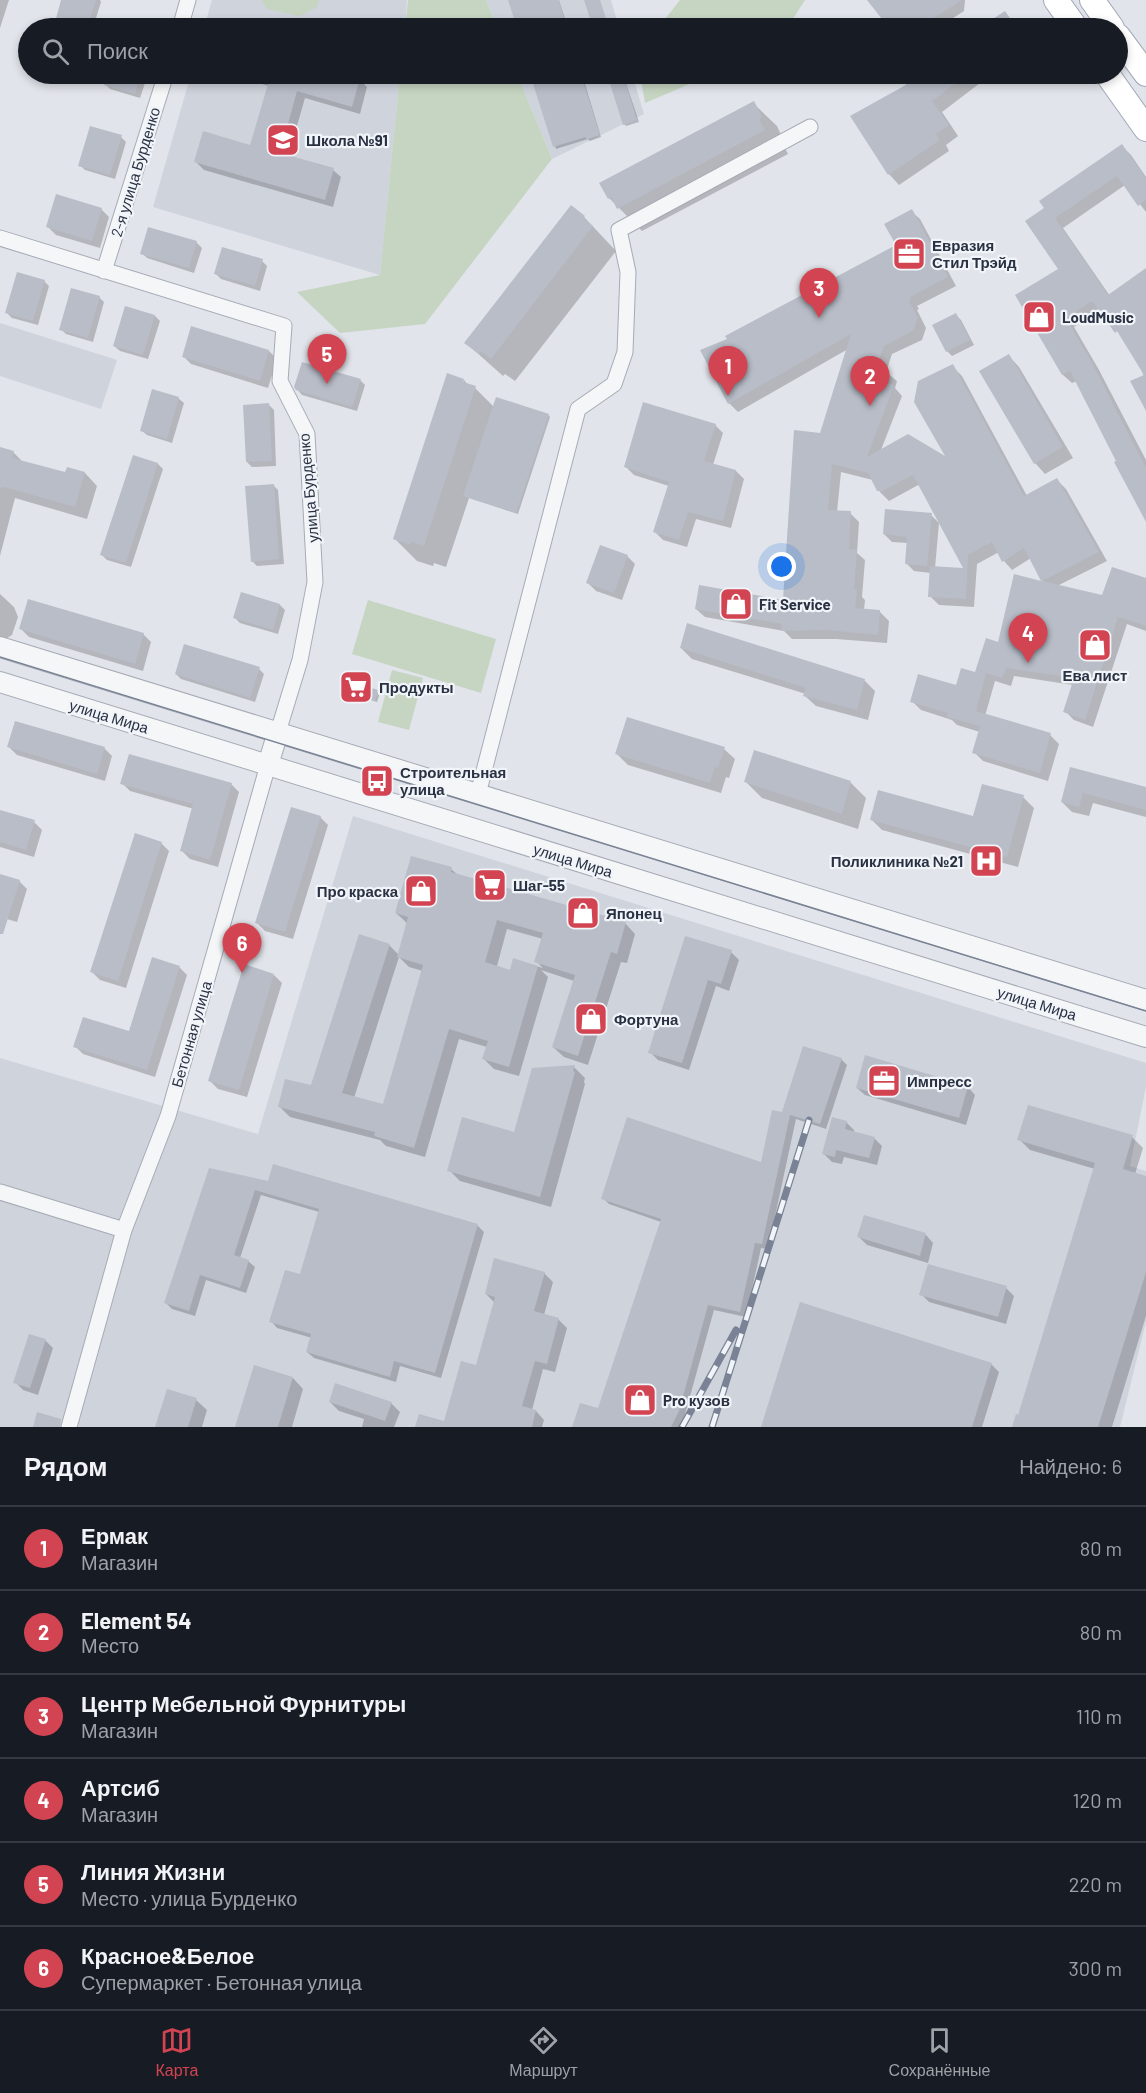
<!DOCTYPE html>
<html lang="ru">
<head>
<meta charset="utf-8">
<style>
	body { margin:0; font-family:Barlow,sans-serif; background:#242831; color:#f1f3f6 }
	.you { position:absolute; left:782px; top:567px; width:21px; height:21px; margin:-15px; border:4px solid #fff; border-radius:50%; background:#1a73e8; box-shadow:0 0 0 9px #1a73e833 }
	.badge { display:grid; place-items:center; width:39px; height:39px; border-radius:50%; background:#d24451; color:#fff; font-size:20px; font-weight:700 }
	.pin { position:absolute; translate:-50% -50px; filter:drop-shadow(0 2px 3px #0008) }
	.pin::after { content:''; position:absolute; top:32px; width:21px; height:18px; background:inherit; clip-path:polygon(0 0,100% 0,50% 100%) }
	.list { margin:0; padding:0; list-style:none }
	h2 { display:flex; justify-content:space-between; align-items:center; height:78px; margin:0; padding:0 24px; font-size:26px }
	h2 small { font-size:20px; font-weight:400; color:#9ea1a6 }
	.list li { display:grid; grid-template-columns:39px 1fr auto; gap:18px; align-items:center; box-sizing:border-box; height:84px; padding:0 24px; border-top:2px solid #363941 }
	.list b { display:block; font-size:22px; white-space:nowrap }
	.list p { margin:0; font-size:20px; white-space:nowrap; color:#9ea1a6 }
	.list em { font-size:20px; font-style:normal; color:#9ea1a6 }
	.icon { flex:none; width:33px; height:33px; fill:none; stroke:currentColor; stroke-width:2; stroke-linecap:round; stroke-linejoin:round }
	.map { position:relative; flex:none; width:1146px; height:1427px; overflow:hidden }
	.search { position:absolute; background:#171b24; box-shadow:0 3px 9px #0003; left:18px; right:18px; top:18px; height:66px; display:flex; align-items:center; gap:15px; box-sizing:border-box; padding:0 21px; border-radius:33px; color:#9ea1a6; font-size:22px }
	.sheet { height:582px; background:#171b24 }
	nav { display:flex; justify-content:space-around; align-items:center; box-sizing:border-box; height:84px; border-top:2px solid #363941; background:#171b24; font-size:16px; color:#9ea1a6 }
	nav a { display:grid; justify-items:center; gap:3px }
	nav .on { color:#d24451 }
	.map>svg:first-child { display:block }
	.built { fill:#cfd3dc }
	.green { fill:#c6d5c2 }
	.shadow { fill:#0003; fill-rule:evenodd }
	.building { fill:#b8bdc8 }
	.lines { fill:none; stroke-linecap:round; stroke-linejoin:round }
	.minor-casing { stroke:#a6abb5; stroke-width:17 }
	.tertiary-casing { stroke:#a6abb5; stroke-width:22 }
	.primary-casing { stroke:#a0a8b7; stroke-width:26 }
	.minor { stroke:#f4f6f8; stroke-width:15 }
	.tertiary { stroke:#f4f6f8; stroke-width:20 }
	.primary { stroke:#fff; stroke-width:24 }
	.tram { stroke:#7a8395; stroke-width:1.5 }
	.rail-casing { stroke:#7a8395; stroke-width:7 }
	.rail { stroke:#f1f4f8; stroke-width:4.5; stroke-dasharray:14; stroke-linecap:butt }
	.labels { text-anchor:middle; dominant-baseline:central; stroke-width:4.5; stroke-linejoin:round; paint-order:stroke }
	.poi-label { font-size:15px; font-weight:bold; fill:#293143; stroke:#f1f4f8; text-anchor:start }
	.street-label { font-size:15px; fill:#293143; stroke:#f1f4f8 }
</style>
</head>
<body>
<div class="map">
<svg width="1146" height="1427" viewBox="0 0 1146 1427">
	<rect width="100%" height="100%" fill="#e1e4ea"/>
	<path class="built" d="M212 0H407L405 28H204Z
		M486 0H611L619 28H498Z
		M191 74H400L380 275 153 207Z
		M517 74H632L644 114 552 159Z
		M0 323 117 360 101 409 0 376Z
		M353 816 1146 1063V1087L1130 1166 1146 1171V1322L1120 1427H0V1058L258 1134Z"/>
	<path class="green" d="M261 0H319L317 7 300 16 267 9Z
		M408 0H486L498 28H405Z
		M680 0H805L787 28H658Z
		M400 74H517L552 159 425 324 340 333 297 292 380 275Z
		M640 74H713L645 103Z
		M368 600 496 639 481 693 352 654Z
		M392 670 423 678 409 730 378 722Z"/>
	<path class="shadow" d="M0 0H9L0 28Z
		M63 0H100L101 2 93 28H58L55 25Z
		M510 0H559L568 28H518Z
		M872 0H965L964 11 938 28H891L870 1Z
		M1005 13 1019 28H984Z
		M109 74H148L140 98 110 89 105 84Z
		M229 74H339L359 79 367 87 360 114 305 98 288 157 333 170 341 177 333 207 204 170 196 162 251 146 269 86Z
		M532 74H582L601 137 590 141 588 139 556 149Z
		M609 74H623L639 122 626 126 624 124Z
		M923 74H992L942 112 958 136 946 145 949 151 899 185 889 174 852 116 904 88Z
		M753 103 777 126 784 141 782 142 788 154 642 231 609 198Z
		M121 137 126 142 115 179 85 170 80 165Z
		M1122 146 1131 155 1146 177V212L1125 185 1063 228 1110 296 1146 271V408L1144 376 1136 359 1123 338 1100 310 1074 327 1099 370 1146 460V519L1077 381 1072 383 1063 375 1017 295 1060 270 1046 208Z
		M101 209 109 217 100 248 56 235 48 227Z
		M911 211 920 219 956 286 917 306 919 309 917 310 926 328 922 340 892 354 886 372 897 381 895 388 902 396 881 450 949 460 953 367 962 376 1027 496 1057 480 1066 489 1107 561 1057 586 1103 597 1146 580V631L1127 624 1093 727 1074 720 1065 711 1073 685 1014 676 1011 686 995 681 985 716 1050 735 1059 744 1048 781 983 761 974 752 980 732 957 725 952 720 921 710 912 701 957 687 976 674 1044 583 1031 558 1012 570 1004 561 999 552 977 564 974 607 939 605 930 596 931 573 914 571 906 563 908 543 892 542 884 534 931 515 939 523 935 568 966 570 920 484 889 501 880 492 873 480 841 472 837 512 850 513 859 522 857 553 865 560 862 597 865 600 864 610 880 612 889 621 887 643 836 639H792L784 631 705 617 696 609 785 602 821 435 848 349 738 412 729 403V340L898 246Z
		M584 217 616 251 515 381 505 374 503 376 466 343Z
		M149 229 197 243 202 248 194 273 147 258 142 253Z
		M262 261 267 266 260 291 221 279 216 274Z
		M44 281 49 286 38 325 12 318 7 313Z
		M99 297 104 302 93 342 66 334 61 329Z
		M126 308 155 316 160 321 148 359 120 351 114 346Z
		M956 315 961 320 974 345 952 356 947 351 934 326Z
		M192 328 269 351 277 359 268 388 191 364 183 356Z
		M1009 356 1019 367 1073 458 1045 474 1035 463Z
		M360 380 365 385 357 411 302 395 297 389Z
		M464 380 469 386 475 388 494 407 548 415 550 417 518 514 469 498 446 567 434 563 433 566 417 561 395 539Z
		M178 398 184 403 172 443 147 435 141 430Z
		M269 405 274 410 276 466 252 467 247 462Z
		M715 425 723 433 713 465 736 471 744 479 731 528 696 519 687 547 663 540 655 532 669 486 634 475 626 467Z
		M0 449 13 452 23 462 66 474 85 473 97 486 87 519 15 498 0 556Z
		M134 457 158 464 163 469 131 567 107 560 102 555Z
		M273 485 278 490 284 564 257 566 252 561Z
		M627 556 635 564 622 600 596 591 588 583Z
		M0 594 14 607 18 617 12 635 4 640 0 639Z
		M280 605 285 610 278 634 240 623 235 618Z
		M21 629 143 634 151 642 143 671 29 637Z
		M681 648 864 680 875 691 868 720 816 706 805 696 806 694 692 659Z
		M259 669 264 674 255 702 181 679 176 674Z
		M363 677 365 680 363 687 380 693 377 702 343 691Z
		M9 747 104 748 112 756 105 781 17 755Z
		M724 749 735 759 729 778 726 777 721 793 628 765 617 754Z
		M1071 769 1146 789V817L1093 803 1089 816 1072 812 1062 802Z
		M746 782H850L866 798 858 829 762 798Z
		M122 783 231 784 239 792 218 867 190 859 182 851 194 809 130 791Z
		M1023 797 1034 808 1018 867 882 830 871 819 974 818Z
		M0 811 34 822 42 830 34 857 0 847Z
		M320 817 328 825 293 939 265 931 257 923Z
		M161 843 169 851 126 988 100 980 92 972Z
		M451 869 458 875 625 923 635 934 627 963 621 962 588 1065 564 1057 553 1047 574 981 541 970 548 977 519 1076 494 1069 484 1059 487 1047 459 1039 425 1157 386 1146 380 1140 290 1117 280 1107 312 1087 389 945 399 955 408 924 396 913ZM507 929 543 939 536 961 543 968 514 960 511 971 497 966ZM399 957 409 967 423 971 384 1106 354 1098Z
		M0 875 19 881 27 889 17 922 0 917Z
		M686 938 731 952 739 960 729 991 716 986 689 1070 658 1060 650 1052Z
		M179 967 187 975 155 1077 83 1054 75 1046 130 1033Z
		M274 975 282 983 247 1097 218 1089 210 1081Z
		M841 1059 847 1065 826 1129 796 1119 768 1249 761 1248 746 1317 714 1310 684 1418 679 1427H574L599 1410 661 1222 609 1204 603 1198 762 1164 783 1113Z
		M574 1067 585 1078 584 1082 585 1084 551 1207 460 1181 449 1170 515 1134 533 1070Z
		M968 1087 975 1095 966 1125 865 1095 857 1088Z
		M846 1122 854 1130V1133L874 1138 882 1146 877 1165 844 1157 842 1164 832 1162 824 1154Z
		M1132 1137 1143 1148 1135 1174 1146 1177V1316L1112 1427H1013L1019 1417 1095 1169 1030 1150 1019 1139Z
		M274 1166 478 1226 484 1232 441 1378 400 1366 396 1382 314 1358 307 1352 312 1338 277 1328 271 1321 301 1276 319 1212 261 1195 240 1258 248 1261 255 1267 246 1293 206 1280 195 1316 172 1309 166 1303 210 1169 269 1183Z
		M926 1235 933 1243 928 1263 867 1245 859 1237Z
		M544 1273 553 1282 544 1315 558 1319 567 1328 555 1372 543 1369 532 1410 536 1411 544 1420 542 1427H417L446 1423 477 1367 495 1303 486 1294Z
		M1006 1288 1014 1296 1006 1324 929 1302 921 1294Z
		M30 1336 46 1341 53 1348 38 1395 23 1390 15 1382Z
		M991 1364 999 1372 982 1427H762Z
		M293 1378 303 1389 292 1427H237Z
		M196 1400 207 1410 202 1427H157Z
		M330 1402 391 1403 400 1412 394 1427H362L364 1419 339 1411Z"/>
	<path class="building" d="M61 0H96L87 28H62L54 26Z
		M508 0H559L567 28H517Z
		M584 0H600L609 28H593Z
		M867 0H962L918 28H889Z
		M1005 11 1017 28H979Z
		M107 74H141L135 94 104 85Z
		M271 74H344L360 78 352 107 297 91 280 153 334 168 325 200 194 162 203 131 250 145Z
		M530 74H581L600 135 586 140V137L553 147Z
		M607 74H623L637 120 623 125Z
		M921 74H968L932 101 949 125 936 134 940 140 888 175 850 116 904 86Z
		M754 101 762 117 759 119 765 130 617 209 611 197 608 199 599 183Z
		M90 126 122 135 110 175 78 166Z
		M1122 144 1146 179V200L1138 206 1117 176 1055 218 1108 295 1146 268V411L1130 381 1144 375 1117 331 1115 333 1092 301 1066 318 1090 359 1146 468V522L1114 462 1116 461 1070 371 1062 375 1015 295 1058 269 1025 221 1044 208 1039 201Z
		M56 194 102 208 92 241 46 227Z
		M571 205 585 216 583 218 593 226 491 359 481 351 479 354 464 343Z
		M912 209 948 277 910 297 911 300 909 301 918 318 913 331 884 346 876 368 888 371 885 383 894 385 867 457 908 434 945 456 914 402 918 381 953 364 1024 496 1057 478 1099 552 1042 581 1102 595 1112 567 1146 578V626L1118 617 1085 720 1063 712 1074 678 1006 668 1002 678 986 673 976 711 1051 733 1040 773 972 753 980 726 947 717 948 713 910 702 918 674 956 685 961 668 975 672 986 638 998 642 1014 574 1041 581 1024 548 1002 562 992 542 968 555 966 599 928 597 930 566 963 568 913 475 882 491H877L868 473 832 464 828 510 851 511 849 549 857 550 854 589 857 590 855 608 880 610 878 635 826 630 781 631 782 624 695 609 699 585 783 600 794 430 820 433 851 334 728 404 700 350 727 339 725 336 896 245 884 224Z
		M148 227 197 241 189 268 140 254Z
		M222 247 263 259 255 286 214 274Z
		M17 272 45 280 33 321 5 313Z
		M71 288 100 296 88 338 59 330Z
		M125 306 155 315 143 355 113 346Z
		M956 313 970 340 946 352 932 325Z
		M191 326 269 350 260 381 182 357Z
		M1009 354 1063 447 1034 464 979 371Z
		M302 362 361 379 352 407 296 390 294 387Z
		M447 373 464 379 463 382 476 386 424 546 411 542 410 545 393 539Z
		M152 389 179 397 167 439 140 431Z
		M496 397 549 414 516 513 463 496Z
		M643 402 716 424 704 461 736 470 723 521 688 512 679 540 653 532 669 482 624 467Z
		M269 403 272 461 246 462 243 405Z
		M0 447 14 451 12 458 65 472 67 467 85 472 75 507 4 487 0 488Z
		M133 455 158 463 126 563 100 555Z
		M274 484 279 559 251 562 245 486Z
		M885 509 932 513 927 566 905 564 907 537 883 534Z
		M600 545 628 555 614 593 586 583Z
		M241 592 280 604 273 630 233 618Z
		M28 599 144 633 135 664 19 629Z
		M687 623 865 679 857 710 803 696 806 688 680 648Z
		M184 644 260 667 250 698 175 674Z
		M348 671 364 676 362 685 378 690 375 701 342 691Z
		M627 717 725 747 718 768 715 767 710 783 615 754Z
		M15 721 105 747 97 774 7 747Z
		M754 750 851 781 842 814 744 782Z
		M129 754 232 783 210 860 180 851 193 804 120 784Z
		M1070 767 1146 787V810L1083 793 1079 807 1061 802Z
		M982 784 1024 795 1007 857 870 820 878 790 973 816Z
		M291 807 321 816 285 932 255 923Z
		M0 810 35 820 26 850 0 842Z
		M135 833 162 842 118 981 90 972Z
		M411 856 452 867 451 872 626 922 617 954 611 952 578 1056 552 1047 575 975 534 962 543 933 497 920 485 962 510 970 513 958 538 966 509 1067 482 1059 488 1041 449 1029 414 1148 374 1136 375 1132 278 1107 285 1079 311 1085 359 934 390 944 342 1093 383 1104 423 965 397 957 408 917 395 913Z
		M0 874 20 880 3 934H0Z
		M685 936 732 950 721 984 708 980 682 1063 648 1053Z
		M152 957 180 966 147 1070 73 1047 83 1017 129 1031Z
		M244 964 274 974 239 1090 208 1081Z
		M803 1046 842 1058 820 1124 790 1115 762 1244 755 1243 740 1312 708 1305 679 1411 671 1427H572L580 1403 598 1408 661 1219 601 1199 627 1117 761 1162 772 1110 782 1112Z
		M865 1055 968 1086 959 1118 856 1088Z
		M575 1065 573 1071 575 1072 540 1197 447 1171 462 1117 514 1132 532 1068Z
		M1028 1105 1133 1135 1123 1169 1146 1176V1272L1098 1427H1012L1016 1414 1018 1415 1095 1163 1017 1140Z
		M832 1117 847 1121 845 1129 875 1137 869 1158 836 1150 835 1157 822 1154Z
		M273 1164 478 1224 435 1373 394 1361 390 1377 306 1352 311 1334 269 1322 285 1270 300 1274 319 1209 255 1190 234 1255 249 1260 240 1288 200 1275 189 1311 164 1303 209 1168 268 1181Z
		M864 1215 926 1233 920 1256 857 1237Z
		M494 1258 545 1272 534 1311 559 1318 547 1364 535 1361 522 1406 536 1410 532 1427H415L419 1414 444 1421 461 1361 476 1365 495 1297 485 1294Z
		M928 1264 1007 1286 998 1317 919 1295Z
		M800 1302 992 1363 972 1427H761Z
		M29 1334 46 1339 30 1388 13 1383Z
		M254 1365 293 1377 278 1427H235Z
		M335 1383 392 1402 385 1421 329 1402Z
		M167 1389 197 1398 188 1427H155Z
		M37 1412 61 1419 60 1427H33Z"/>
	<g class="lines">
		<g class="minor-casing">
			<path id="minor" d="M180 28 188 0
				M0 238 284 326 280 381 307 434 315 582 300 660 278 732
				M104 271 166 74
				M478 794 578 409 614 384 625 352 628 272 619 230 810 127
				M0 1192 124 1230
				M69 1427 124 1230 168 1116 268 765"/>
		</g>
		<g class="tertiary-casing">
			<path id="tertiary" d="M0 647 1146 1000
				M0 682 1146 1037
				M268 765 278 732"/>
		</g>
		<g class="primary-casing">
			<path id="primary" d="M1056 0 1076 28
				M1092 0 1112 28
				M1118 36 1146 74
				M1107 74 1146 129"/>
		</g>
		<use href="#minor" class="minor"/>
		<use href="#tertiary" class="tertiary"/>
		<use href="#primary" class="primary"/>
		<path class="tram" d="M0 657 1146 1011"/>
		<g class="rail-casing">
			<path id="rail" d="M682 1427 736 1330
				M712 1427 809 1120"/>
		</g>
		<use href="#rail" class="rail"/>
	</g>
	<defs>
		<g id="school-square" transform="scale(1.725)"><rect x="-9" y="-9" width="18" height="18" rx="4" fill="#d24451" stroke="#f1f4f8"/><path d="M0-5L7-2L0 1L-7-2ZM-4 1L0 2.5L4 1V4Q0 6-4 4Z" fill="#fff"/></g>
		<g id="office-square" transform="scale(1.725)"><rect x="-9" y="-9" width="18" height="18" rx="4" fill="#d24451" stroke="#f1f4f8"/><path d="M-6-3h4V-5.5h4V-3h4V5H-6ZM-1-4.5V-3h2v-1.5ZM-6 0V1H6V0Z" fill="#fff"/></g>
		<g id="shop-square" transform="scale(1.725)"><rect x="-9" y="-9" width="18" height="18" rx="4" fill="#d24451" stroke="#f1f4f8"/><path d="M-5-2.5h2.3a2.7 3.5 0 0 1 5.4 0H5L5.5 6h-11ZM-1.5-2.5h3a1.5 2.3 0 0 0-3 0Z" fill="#fff"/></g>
		<g id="supermarket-square" transform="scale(1.725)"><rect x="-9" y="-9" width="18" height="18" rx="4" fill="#d24451" stroke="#f1f4f8"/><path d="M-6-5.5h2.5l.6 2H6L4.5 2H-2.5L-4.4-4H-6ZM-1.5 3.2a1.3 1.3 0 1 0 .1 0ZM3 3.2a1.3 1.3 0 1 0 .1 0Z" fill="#fff"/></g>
		<g id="bus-square" transform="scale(1.725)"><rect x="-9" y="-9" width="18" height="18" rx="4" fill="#d24451" stroke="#f1f4f8"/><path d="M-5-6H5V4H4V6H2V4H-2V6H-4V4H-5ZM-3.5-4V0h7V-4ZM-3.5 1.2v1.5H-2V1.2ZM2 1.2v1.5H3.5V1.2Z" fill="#fff"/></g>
		<g id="hospital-square" transform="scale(1.725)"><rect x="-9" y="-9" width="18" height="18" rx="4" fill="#d24451" stroke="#f1f4f8"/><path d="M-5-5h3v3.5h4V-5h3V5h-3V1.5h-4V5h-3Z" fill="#fff"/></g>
	</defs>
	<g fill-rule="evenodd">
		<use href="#school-square" x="283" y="140"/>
		<use href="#office-square" x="909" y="254"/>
		<use href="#shop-square" x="1039" y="317"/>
		<use href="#shop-square" x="736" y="604"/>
		<use href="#shop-square" x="1095" y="645"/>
		<use href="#supermarket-square" x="356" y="687"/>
		<use href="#bus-square" x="377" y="781"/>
		<use href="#hospital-square" x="986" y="861"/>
		<use href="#supermarket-square" x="490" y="885"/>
		<use href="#shop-square" x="421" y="891"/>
		<use href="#shop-square" x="583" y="913"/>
		<use href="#shop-square" x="591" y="1019"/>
		<use href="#office-square" x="884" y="1081"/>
		<use href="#shop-square" x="640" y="1400"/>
	</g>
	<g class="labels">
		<g class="poi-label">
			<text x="306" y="140">Школа №91</text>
			<text x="932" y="245">Евразия<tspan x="932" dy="17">Стил Трэйд</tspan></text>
			<text x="1062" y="317">LoudMusic</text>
			<text x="759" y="604">Fit Service</text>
			<text x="1095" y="675" text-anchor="middle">Ева лист</text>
			<text x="379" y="687">Продукты</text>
			<text x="400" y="772">Строительная<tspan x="400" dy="17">улица</tspan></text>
			<text x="963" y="861" text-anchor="end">Поликлиника №21</text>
			<text x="513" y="885">Шаг-55</text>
			<text x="398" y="891" text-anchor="end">Про краска</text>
			<text x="606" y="913">Японец</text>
			<text x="614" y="1019">Фортуна</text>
			<text x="907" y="1081">Импресс</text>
			<text x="663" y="1400">Pro кузов</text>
		</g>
		<g class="street-label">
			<text transform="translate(135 172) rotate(-73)">2-я улица Бурденко</text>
			<text transform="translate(308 488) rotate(-95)">улица Бурденко</text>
			<text transform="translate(109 716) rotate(17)">улица Мира</text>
			<text transform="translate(573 860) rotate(17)">улица Мира</text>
			<text transform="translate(1037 1003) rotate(17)">улица Мира</text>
			<text transform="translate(191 1034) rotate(-74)">Бетонная улица</text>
		</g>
	</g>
</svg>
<div class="you"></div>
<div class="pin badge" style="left:728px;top:396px">1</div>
<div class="pin badge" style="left:870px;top:406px">2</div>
<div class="pin badge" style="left:819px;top:318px">3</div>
<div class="pin badge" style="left:1028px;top:663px">4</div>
<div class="pin badge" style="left:327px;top:384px">5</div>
<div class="pin badge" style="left:242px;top:973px">6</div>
<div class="search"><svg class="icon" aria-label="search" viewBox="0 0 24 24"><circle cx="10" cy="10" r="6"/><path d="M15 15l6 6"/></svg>Поиск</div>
</div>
<section class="sheet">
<h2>Рядом<small>Найдено: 6</small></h2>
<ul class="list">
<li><span class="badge">1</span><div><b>Ермак</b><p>Магазин</p></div><em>80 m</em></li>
<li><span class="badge">2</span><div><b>Element 54</b><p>Место</p></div><em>80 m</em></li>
<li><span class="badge">3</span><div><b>Центр Мебельной Фурнитуры</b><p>Магазин</p></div><em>110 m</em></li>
<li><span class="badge">4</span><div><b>Артсиб</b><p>Магазин</p></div><em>120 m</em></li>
<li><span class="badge">5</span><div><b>Линия Жизни</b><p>Место · улица Бурденко</p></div><em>220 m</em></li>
<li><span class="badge">6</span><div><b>Красное&amp;Белое</b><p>Супермаркет · Бетонная улица</p></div><em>300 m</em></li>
</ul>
</section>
<nav>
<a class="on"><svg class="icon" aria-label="map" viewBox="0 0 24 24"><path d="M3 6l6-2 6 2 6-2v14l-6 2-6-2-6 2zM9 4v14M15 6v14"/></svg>Карта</a>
<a><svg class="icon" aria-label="directions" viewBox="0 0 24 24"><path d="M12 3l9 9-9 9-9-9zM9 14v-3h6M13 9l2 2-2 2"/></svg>Маршрут</a>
<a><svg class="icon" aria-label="saved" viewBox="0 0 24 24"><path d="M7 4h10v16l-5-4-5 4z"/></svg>Сохранённые</a>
</nav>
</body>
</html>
